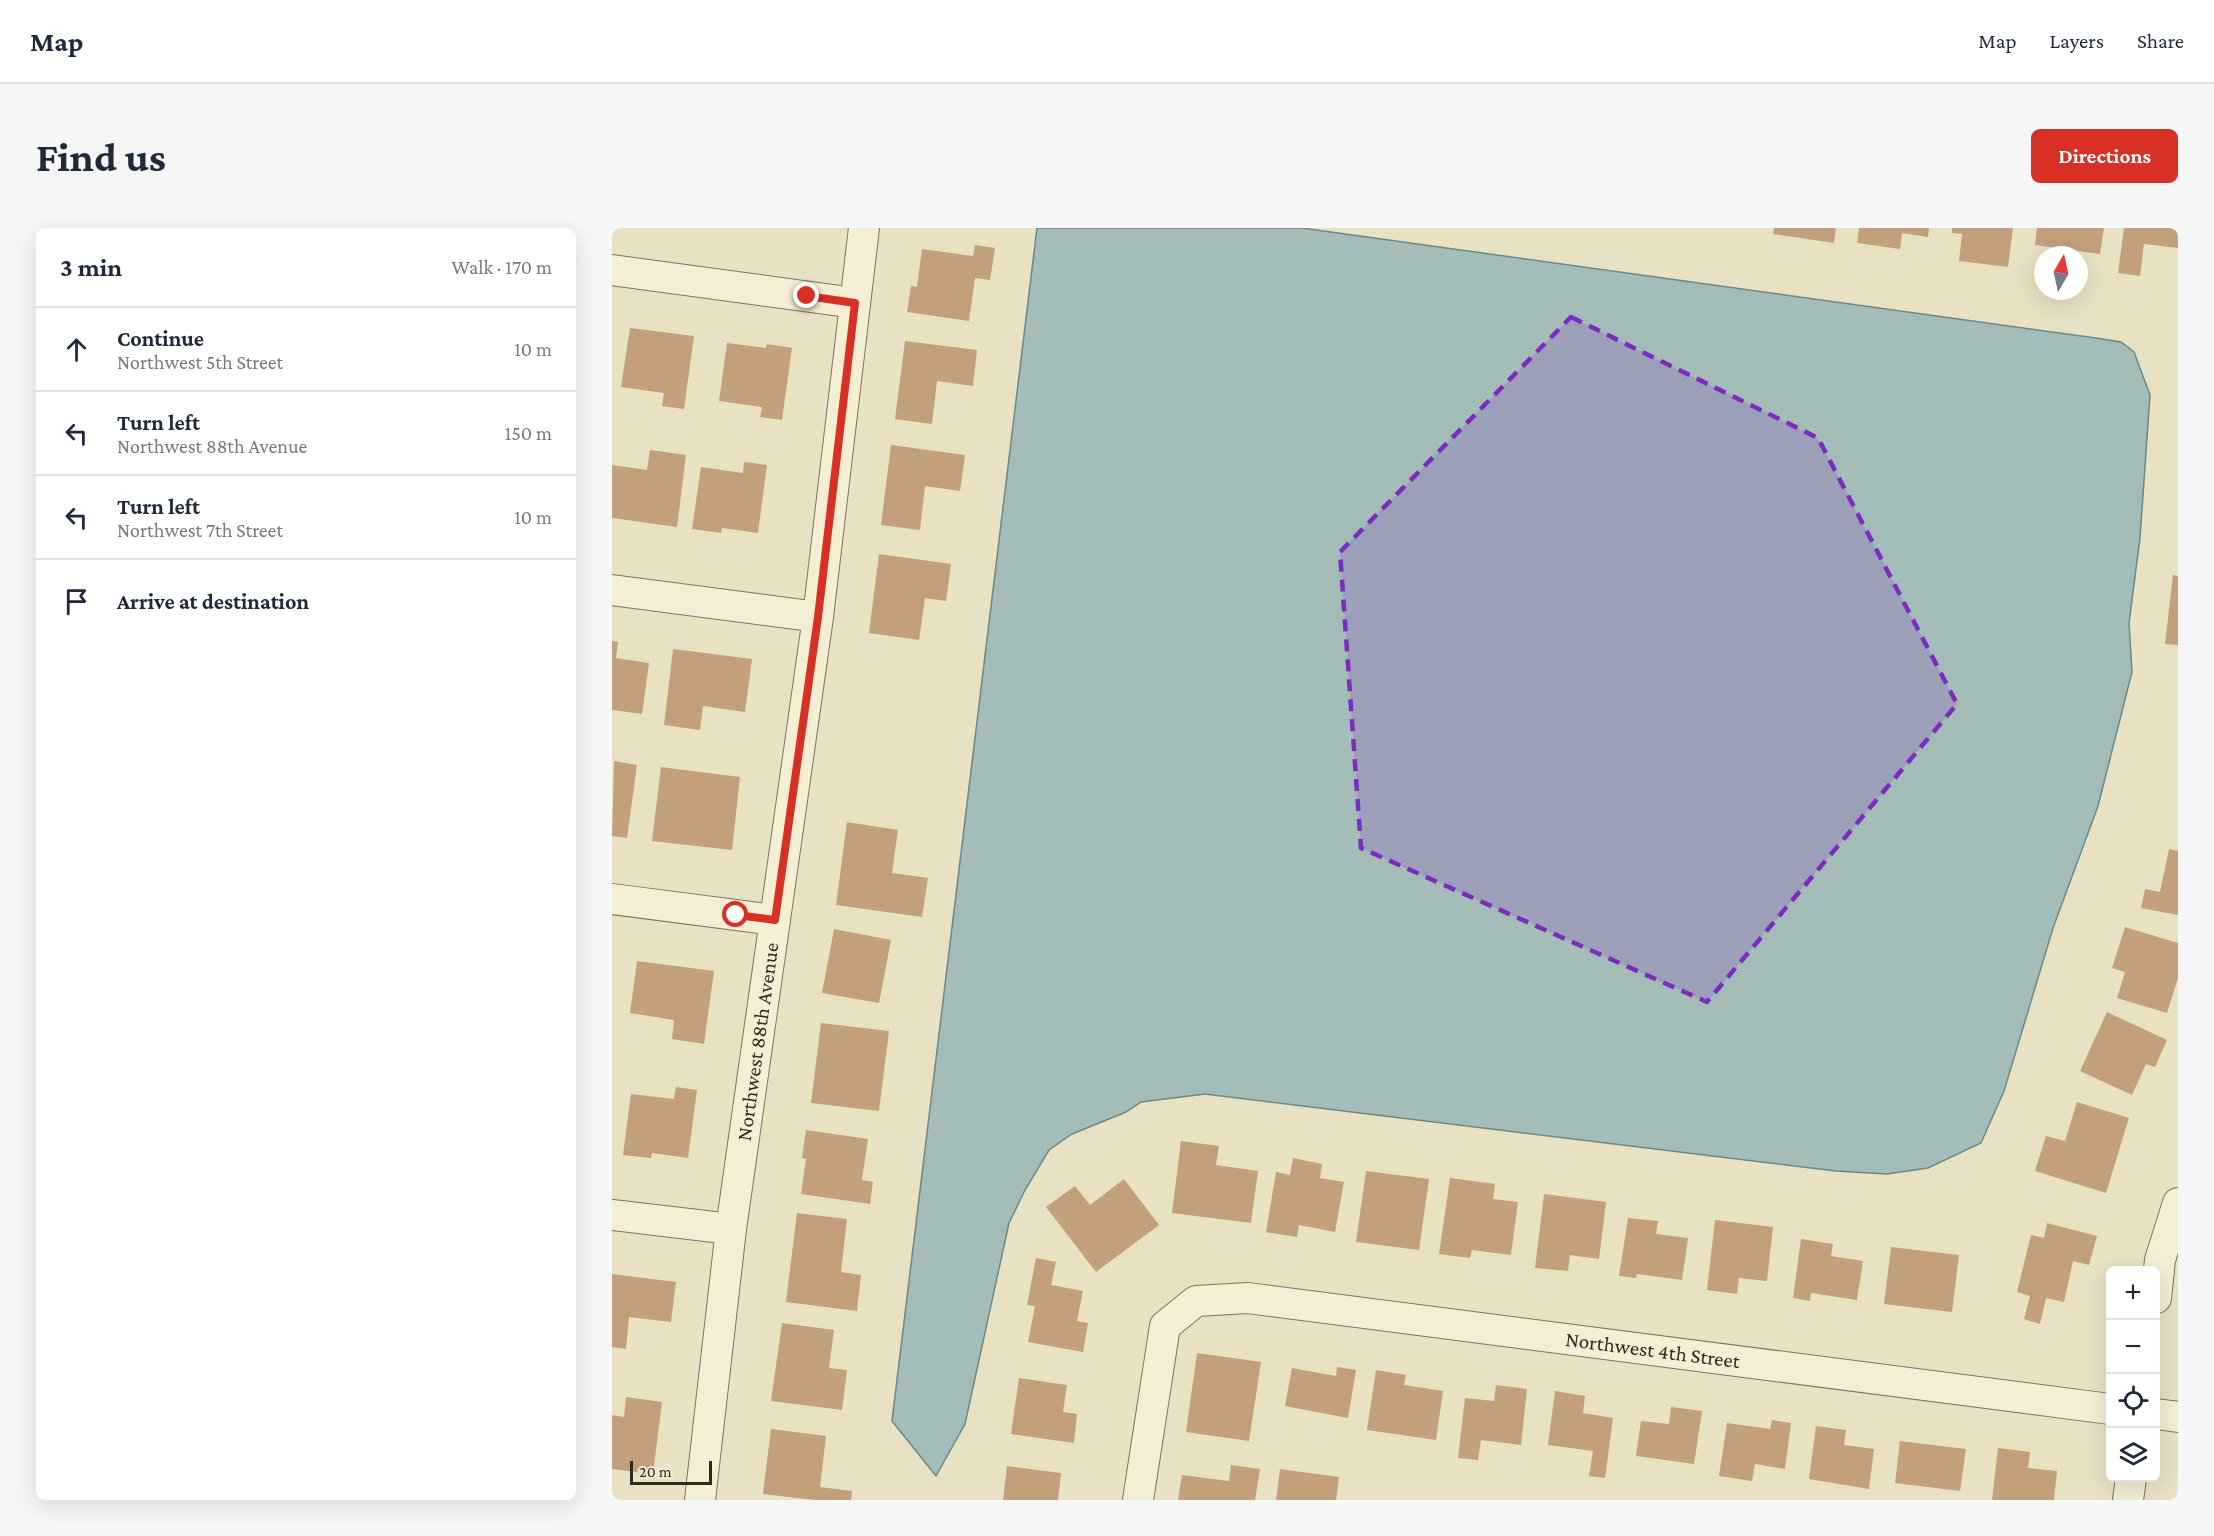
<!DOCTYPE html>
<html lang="en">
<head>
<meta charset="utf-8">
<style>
	body { margin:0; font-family:"Crimson Pro",serif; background:#f6f6f7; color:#1f2937 }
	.controls { position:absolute; right:18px; bottom:18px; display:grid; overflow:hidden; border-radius:9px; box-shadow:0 6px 24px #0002 }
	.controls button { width:54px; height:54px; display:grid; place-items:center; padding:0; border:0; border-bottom:2px solid #e0e1e3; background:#fff; color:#1f2937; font:30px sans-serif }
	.compass { position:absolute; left:1422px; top:18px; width:54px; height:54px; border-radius:50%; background:#fff; box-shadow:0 6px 24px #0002; rotate:9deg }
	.scale { position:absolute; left:18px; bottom:15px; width:82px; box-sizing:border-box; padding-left:6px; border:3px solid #32291e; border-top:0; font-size:16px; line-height:21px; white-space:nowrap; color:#32291e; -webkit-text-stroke:4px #f1ead1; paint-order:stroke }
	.stop { position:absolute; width:18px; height:18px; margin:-14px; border:4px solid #d93025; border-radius:50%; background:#fff }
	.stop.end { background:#d93025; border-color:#fff; box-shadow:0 2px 6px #0008 }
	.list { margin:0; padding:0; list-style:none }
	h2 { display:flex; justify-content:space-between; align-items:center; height:78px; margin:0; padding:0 24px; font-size:26px }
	h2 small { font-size:20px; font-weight:400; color:#747a83 }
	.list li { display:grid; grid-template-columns:39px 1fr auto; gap:18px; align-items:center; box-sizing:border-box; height:84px; padding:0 24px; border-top:2px solid #e0e1e3 }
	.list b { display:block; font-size:22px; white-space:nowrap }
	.list p { margin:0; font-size:20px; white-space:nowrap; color:#747a83 }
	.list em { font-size:20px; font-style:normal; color:#747a83 }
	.icon { flex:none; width:33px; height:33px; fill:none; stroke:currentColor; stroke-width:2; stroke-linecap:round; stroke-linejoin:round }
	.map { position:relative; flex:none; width:1566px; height:1272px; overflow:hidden; border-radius:9px }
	header { display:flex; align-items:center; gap:36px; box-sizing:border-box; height:84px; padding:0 30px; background:#fff; border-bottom:2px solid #e0e1e3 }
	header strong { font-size:28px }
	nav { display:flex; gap:33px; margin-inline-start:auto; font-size:21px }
	.intro { display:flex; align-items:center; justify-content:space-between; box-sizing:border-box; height:144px; padding:0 36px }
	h1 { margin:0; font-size:42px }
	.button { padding:15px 27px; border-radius:9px; background:#d93025; color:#fff; font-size:21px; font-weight:700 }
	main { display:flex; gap:36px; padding:0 36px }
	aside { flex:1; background:#fff; border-radius:9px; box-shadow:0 6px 24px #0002 }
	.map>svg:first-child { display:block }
	.water { fill:#a4bcb7; stroke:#6c8884; stroke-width:1.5 }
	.building { fill:#c2a07c }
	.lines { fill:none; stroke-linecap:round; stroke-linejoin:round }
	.street-casing { stroke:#80725b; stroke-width:32 }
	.street { stroke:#f4eed4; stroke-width:30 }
	.route { stroke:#d93025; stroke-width:8 }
	.marked { fill:#7b2cbf; fill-opacity:0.2; stroke:#7b2cbf; stroke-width:4.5; stroke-dasharray:12 8; stroke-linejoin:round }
	.labels { text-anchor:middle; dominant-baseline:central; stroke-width:6; stroke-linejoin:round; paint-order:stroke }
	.street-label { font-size:21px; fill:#32291e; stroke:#f1ead1 }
</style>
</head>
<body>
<header>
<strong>Map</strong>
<nav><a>Map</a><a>Layers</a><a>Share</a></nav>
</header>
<div class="intro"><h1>Find us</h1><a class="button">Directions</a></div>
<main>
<aside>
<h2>3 min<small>Walk · 170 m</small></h2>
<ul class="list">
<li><svg class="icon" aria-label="ahead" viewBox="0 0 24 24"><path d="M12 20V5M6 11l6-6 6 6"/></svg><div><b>Continue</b><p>Northwest 5th Street</p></div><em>10 m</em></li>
<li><svg class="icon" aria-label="left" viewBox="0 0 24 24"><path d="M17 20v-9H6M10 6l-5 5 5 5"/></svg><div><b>Turn left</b><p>Northwest 88th Avenue</p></div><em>150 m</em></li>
<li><svg class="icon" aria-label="left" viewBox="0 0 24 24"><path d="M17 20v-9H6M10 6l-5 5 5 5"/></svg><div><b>Turn left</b><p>Northwest 7th Street</p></div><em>10 m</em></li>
<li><svg class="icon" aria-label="arrive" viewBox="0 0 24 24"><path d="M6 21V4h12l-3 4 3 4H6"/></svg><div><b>Arrive at destination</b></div></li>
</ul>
</aside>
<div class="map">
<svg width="1566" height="1272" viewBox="0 0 1566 1272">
	<rect width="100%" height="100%" fill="#e8e1c2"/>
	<path class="water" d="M425 0H690L1484 110 1509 114 1522 124 1538 167 1528 310 1517 395 1520 444 1486 578 1441 700 1392 863 1369 915 1316 940 1275 946 1224 943 593 866 529 874 514 884 460 906 437 922 413 962 397 995 353 1196 324 1248 280 1193Z"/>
	<path class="building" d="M1162 0H1224L1222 15 1161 6Z
		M1247 0H1317L1316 9 1290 5 1288 21 1245 15Z
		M1340 0H1401L1396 39 1347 33 1350 6 1340 5Z
		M1425 0H1492L1488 26 1423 17Z
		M1512 0H1566V20L1532 16 1528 48 1506 45Z
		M363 17 383 20 378 52 363 50 357 93 295 84 299 58 305 59 310 21 361 28Z
		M18 100 82 108 72 181 50 178 52 165 9 159Z
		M293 113 365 122 361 158 325 153 320 196 283 191Z
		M115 115 154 120 155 116 180 120 170 192 148 189 150 179 107 173Z
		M279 217 353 227 348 263 313 258 308 302 269 297Z
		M38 222 74 227 65 299 0 290V237L35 242Z
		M132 234 155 237 146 305 110 300 109 305 80 301 89 239 131 245Z
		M267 326 339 336 334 373 313 370 307 412 257 405Z
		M1561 347 1566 348V417L1553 416Z
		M0 413 6 414 4 430 37 435 30 486 0 482Z
		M61 421 140 431 133 484 91 478 88 502 52 497Z
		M2 533 25 537 15 610 0 608Z
		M49 539 128 549 120 622 40 613Z
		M235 594 286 602 280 645 316 650 310 689 224 677Z
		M1557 621 1566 623V687L1529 680 1533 661 1548 664Z
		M1513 699 1566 715V750L1555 785 1505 770 1513 744 1500 740Z
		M222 701 279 712 267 775 210 765Z
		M25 733 102 743 92 816 60 811 62 792 18 785Z
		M1495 784 1555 812 1543 839 1534 836 1520 867 1468 843Z
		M209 795 277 803 267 883 199 875Z
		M64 859 85 862 76 930 40 925 39 930 11 927 19 866 62 871Z
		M1465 874 1517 890 1494 965 1423 943 1434 908 1453 913Z
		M194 902 256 911 250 952 261 954 258 976 189 966 194 931 190 930Z
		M569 913 607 918 604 937 646 943 639 995 560 985Z
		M681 930 710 936 708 950 732 954 723 1004 687 997 685 1009 654 1004 664 944 678 947Z
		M754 943 817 951 807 1022 744 1014Z
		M838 950 883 956 881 971 906 974 899 1027 860 1022 858 1030 827 1026Z
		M512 951 547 997 484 1044 434 979 463 958 478 977Z
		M932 966 994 974 987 1031 958 1027 956 1043 923 1040Z
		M185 985 235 991 229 1044 249 1047 245 1083 174 1074Z
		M1016 990 1046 993 1044 1006 1076 1010 1070 1052 1025 1046 1024 1050 1007 1048Z
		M1103 992 1161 999 1155 1053 1127 1050 1125 1066 1095 1062Z
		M1435 995 1485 1008 1477 1037 1461 1033 1452 1074 1434 1070 1428 1096 1412 1091 1418 1068 1405 1064 1419 1007 1432 1010Z
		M1189 1011 1221 1016 1219 1028 1251 1033 1245 1072 1199 1065 1198 1073 1181 1070Z
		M1279 1019 1347 1027 1340 1084 1272 1076Z
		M424 1030 444 1034 439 1057 471 1063 465 1093 476 1095 471 1124 416 1114 423 1078 415 1077Z
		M0 1046 64 1054 59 1094 17 1089 14 1121 0 1119Z
		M170 1095 222 1102 217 1140 235 1142 230 1182 159 1173Z
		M585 1125 649 1134 637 1213 574 1204Z
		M725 1139 744 1142 736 1190 673 1178 680 1140 724 1148Z
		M764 1142 794 1147 792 1157 831 1163 824 1212 755 1202Z
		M407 1150 455 1157 451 1184 465 1186 462 1215 399 1206Z
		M884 1157 915 1161 909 1217 869 1212 866 1232 846 1230 853 1170 882 1173Z
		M943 1163 973 1168 971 1185 1001 1190 993 1250 977 1248 981 1223 936 1217Z
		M14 1169 50 1174 41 1246 0 1241V1187L12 1189Z
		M1059 1179 1090 1183 1082 1236 1024 1228 1029 1193 1057 1196Z
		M1160 1192 1179 1195 1173 1241 1143 1236 1140 1253 1107 1248 1115 1195 1158 1201Z
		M1204 1198 1234 1202 1232 1217 1262 1221 1257 1261 1197 1251Z
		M159 1201 214 1208 208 1259 240 1263 239 1272H203L151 1266Z
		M1288 1213 1354 1221 1348 1263 1283 1255Z
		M1386 1220 1418 1224 1416 1240 1445 1243 1442 1272H1380Z
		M619 1237 648 1241 643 1272H566L570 1247 617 1253Z
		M395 1238 449 1245 446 1272H391Z
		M668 1241 727 1249 724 1272H664Z"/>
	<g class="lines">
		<g class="street-casing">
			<g id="street">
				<path d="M0 42 243 75"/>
				<path d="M0 362 206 389"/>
				<path d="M0 671 163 692"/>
				<path d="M0 987 119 1001"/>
				<path d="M1544 1070 1548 1032 1566 975"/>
				<path d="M1544 1186 1566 1189"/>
				<path id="s1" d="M88 1272 119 1001 206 389 252 0"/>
				<path id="s2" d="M526 1272 553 1098 584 1073 636 1070 1498 1181"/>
				<path d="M1516 1272 1519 1250"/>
			</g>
		</g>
		<use href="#street" class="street"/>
	</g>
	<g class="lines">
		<path class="route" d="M124 687 163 692 206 389 243 75 195 68"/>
	</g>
	<path class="marked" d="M959 89 1206 210 1345 476 1095 774 749 620 728 324Z"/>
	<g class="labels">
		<g class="street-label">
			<text stroke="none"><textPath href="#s1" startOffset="462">Northwest 88th Avenue</textPath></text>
			<text stroke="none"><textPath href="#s2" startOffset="676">Northwest 4th Street</textPath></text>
		</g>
	</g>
</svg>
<div class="controls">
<button>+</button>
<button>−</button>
<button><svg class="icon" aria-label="locate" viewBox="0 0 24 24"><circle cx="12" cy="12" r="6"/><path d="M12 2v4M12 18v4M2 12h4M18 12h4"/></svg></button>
<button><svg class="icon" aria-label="layers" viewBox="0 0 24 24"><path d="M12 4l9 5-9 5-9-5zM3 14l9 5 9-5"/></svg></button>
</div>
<svg class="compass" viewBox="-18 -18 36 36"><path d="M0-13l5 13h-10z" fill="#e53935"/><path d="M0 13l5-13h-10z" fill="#747a83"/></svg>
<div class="scale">20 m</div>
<div class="stop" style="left:124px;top:687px"></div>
<div class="stop end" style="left:195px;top:68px"></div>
</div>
</main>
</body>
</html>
